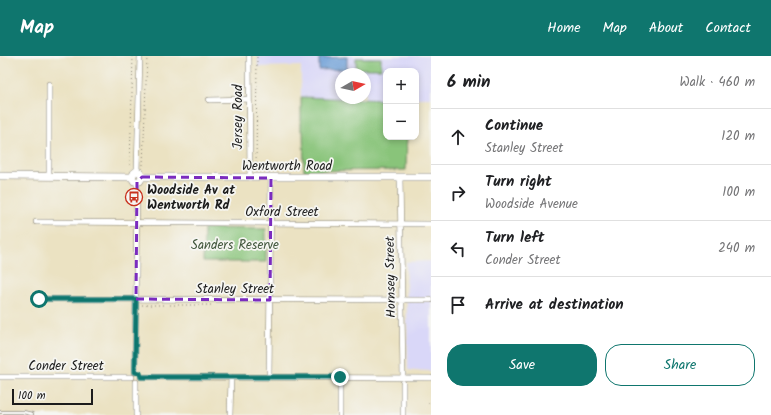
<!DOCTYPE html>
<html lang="en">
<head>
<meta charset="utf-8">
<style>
	body { margin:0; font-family:Kalam,sans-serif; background:#f6f6f6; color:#202124 }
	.controls { position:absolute; right:12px; top:12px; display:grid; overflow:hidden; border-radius:8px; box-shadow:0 2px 6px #0003 }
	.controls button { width:36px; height:36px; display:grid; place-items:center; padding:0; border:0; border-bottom:1px solid #e0e0e0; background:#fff; color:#202124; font:20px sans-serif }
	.compass { position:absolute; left:335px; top:12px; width:36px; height:36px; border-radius:50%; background:#fff; box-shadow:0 2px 6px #0003; rotate:81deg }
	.scale { position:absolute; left:12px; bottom:10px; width:81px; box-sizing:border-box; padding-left:4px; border:2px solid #1c1c1c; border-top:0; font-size:11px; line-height:14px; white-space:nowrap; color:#1c1c1c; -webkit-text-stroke:3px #f6f6f2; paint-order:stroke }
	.stop { position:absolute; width:12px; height:12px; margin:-9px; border:3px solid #0f766e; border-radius:50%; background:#fff }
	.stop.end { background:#0f766e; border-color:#fff; box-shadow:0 1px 4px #0008 }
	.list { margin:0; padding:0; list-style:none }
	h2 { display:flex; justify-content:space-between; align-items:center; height:52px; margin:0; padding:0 16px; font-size:17px }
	h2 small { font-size:13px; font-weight:400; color:#757577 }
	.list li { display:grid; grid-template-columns:26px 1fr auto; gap:12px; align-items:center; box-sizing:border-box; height:56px; padding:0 16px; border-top:1px solid #e0e0e0 }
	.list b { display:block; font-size:15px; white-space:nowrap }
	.list p { margin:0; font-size:13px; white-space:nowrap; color:#757577 }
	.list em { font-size:13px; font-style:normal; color:#757577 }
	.actions { display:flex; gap:8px; padding:12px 16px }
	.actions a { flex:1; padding:9px 0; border:1px solid #0f766e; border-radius:16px; text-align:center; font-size:14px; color:#0f766e }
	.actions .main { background:#0f766e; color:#fff }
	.icon { flex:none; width:22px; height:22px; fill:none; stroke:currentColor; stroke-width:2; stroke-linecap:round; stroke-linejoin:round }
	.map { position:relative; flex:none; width:431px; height:359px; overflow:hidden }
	header { display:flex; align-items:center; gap:24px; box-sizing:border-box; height:56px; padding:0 20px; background:#0f766e; color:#fff }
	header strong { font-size:19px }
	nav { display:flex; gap:22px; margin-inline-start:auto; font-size:14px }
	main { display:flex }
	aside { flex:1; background:#fff }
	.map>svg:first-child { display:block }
	.built { fill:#d9d7f8; fill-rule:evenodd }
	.green { fill:#89c47a; stroke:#52704b }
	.water { fill:#6c9ed7; stroke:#445d7a }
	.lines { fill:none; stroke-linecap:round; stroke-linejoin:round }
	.lane-casing { stroke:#847f6f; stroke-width:4 }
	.street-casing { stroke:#847f6f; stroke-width:6 }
	.secondary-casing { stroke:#847f6f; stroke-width:8 }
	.path { stroke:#847f6f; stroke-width:1; stroke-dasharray:1 3; stroke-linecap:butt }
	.lane { stroke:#fff; stroke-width:2.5 }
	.street { stroke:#fff; stroke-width:5 }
	.secondary { stroke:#fff; stroke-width:7 }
	.route { stroke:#0f766e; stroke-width:5 }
	.marked { fill:none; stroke:#7b2cbf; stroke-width:3; stroke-dasharray:8 5; stroke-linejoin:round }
	.labels { text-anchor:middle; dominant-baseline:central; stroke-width:3.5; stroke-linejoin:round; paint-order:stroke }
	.street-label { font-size:13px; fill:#1c1c1c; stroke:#f6f6f2 }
	.poi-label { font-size:13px; font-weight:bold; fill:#1c1c1c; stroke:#f6f6f2; text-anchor:start }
	.park-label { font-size:13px; fill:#42573d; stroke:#f6f6f2 }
</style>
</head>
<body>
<header>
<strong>Map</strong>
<nav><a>Home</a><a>Map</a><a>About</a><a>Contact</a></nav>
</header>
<main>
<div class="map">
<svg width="431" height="359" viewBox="0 0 431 359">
	<rect width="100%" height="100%" fill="#f6f6f2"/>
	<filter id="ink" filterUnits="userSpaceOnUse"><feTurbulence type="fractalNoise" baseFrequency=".025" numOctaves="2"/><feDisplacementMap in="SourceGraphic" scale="8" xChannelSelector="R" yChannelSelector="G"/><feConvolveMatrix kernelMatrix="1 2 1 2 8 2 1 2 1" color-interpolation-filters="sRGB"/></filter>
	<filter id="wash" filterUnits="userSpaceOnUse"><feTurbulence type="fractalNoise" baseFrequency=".012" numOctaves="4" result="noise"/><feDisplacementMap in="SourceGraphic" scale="16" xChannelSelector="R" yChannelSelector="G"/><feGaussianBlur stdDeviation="0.9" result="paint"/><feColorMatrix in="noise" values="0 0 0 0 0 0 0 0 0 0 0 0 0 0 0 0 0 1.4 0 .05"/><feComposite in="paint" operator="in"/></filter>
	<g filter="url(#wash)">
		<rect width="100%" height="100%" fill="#ebe2c2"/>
		<path class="built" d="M258 0H431V42H416V15H386V81H407L406 114 304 115 303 75H301V10L258 11ZM341 18H365V42H341Z
			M431 205V315L408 314 406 206Z"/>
		<path class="green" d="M356 2H381V13H356Z
			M301 41 386 44V81H407L406 114 304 115 303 75H301Z
			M204 172 266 173V206H203Z"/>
		<path class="water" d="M347 1V13L319 14V2Z"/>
	</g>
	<g filter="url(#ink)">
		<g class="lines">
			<g class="lane-casing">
				<path id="lane" d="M0 356H23L32 358"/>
			</g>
			<g class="street-casing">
				<path id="street" d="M249 0 250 122
					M209 44 249 43
					M137 115 140 0
					M49 120V28
					M400 121 403 322
					M36 166 431 168
					M39 243 431 244
					M135 316 137 126
					M0 321H132
					M141 321 431 322
					M269 321 271 122
					M403 327V359
					M136 359V326
					M230 359 231 321
					M340 359V321"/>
			</g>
			<g class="secondary-casing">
				<path id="secondary" d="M0 120 132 121
					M132 121 134 117 137 115 140 116 142 121
					M132 121 134 125H140L142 121
					M142 121H431"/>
			</g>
			<path class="path" d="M130 109 133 0
				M143 109 147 0
				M256 114 257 0
				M142 249H214
				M428 347H431"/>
			<use href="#lane" class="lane"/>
			<use href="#street" class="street"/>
			<use href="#secondary" class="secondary"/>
		</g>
	</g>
	<g class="lines" filter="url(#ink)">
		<path class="route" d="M39 243H136L135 316 140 317 141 321H340"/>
	</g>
	<path class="marked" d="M142 121 271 122 270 244 136 243 137 126Z"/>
	<defs>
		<g id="bus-ring" transform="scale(0.9)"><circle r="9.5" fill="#f6f6f2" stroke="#c8321e" stroke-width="1.5"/><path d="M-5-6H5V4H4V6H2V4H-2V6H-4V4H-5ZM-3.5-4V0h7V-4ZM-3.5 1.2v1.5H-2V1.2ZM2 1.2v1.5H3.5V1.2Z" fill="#c8321e"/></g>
	</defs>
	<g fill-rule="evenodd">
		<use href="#bus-ring" x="134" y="141"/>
	</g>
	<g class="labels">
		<g class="street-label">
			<text transform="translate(238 61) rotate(-90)">Jersey Road</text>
			<text x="287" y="110">Wentworth Road</text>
			<text x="282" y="156">Oxford Street</text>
			<text transform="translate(391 221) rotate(-91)">Hornsey Street</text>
			<text x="235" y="233">Stanley Street</text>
			<text x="66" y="310">Conder Street</text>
		</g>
		<g class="poi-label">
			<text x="147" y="134">Woodside Av at<tspan x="147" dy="15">Wentworth Rd</tspan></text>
		</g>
		<g class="park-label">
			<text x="235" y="189">Sanders Reserve</text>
		</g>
	</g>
</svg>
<div class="controls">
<button>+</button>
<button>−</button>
</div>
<svg class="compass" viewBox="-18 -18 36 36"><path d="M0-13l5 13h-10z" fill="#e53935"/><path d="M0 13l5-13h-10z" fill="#757577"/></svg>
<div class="scale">100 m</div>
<div class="stop" style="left:39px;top:243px"></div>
<div class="stop end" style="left:340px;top:321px"></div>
</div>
<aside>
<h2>6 min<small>Walk · 460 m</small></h2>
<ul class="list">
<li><svg class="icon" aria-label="ahead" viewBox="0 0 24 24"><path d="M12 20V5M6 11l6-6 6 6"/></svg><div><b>Continue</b><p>Stanley Street</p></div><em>120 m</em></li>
<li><svg class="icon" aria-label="right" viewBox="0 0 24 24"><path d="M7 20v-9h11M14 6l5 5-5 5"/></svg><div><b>Turn right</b><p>Woodside Avenue</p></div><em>100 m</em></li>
<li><svg class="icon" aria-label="left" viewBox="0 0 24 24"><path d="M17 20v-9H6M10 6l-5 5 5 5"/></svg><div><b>Turn left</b><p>Conder Street</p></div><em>240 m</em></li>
<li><svg class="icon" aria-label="arrive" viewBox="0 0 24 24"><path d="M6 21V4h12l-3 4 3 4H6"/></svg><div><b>Arrive at destination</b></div></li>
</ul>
<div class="actions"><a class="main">Save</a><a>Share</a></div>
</aside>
</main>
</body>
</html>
